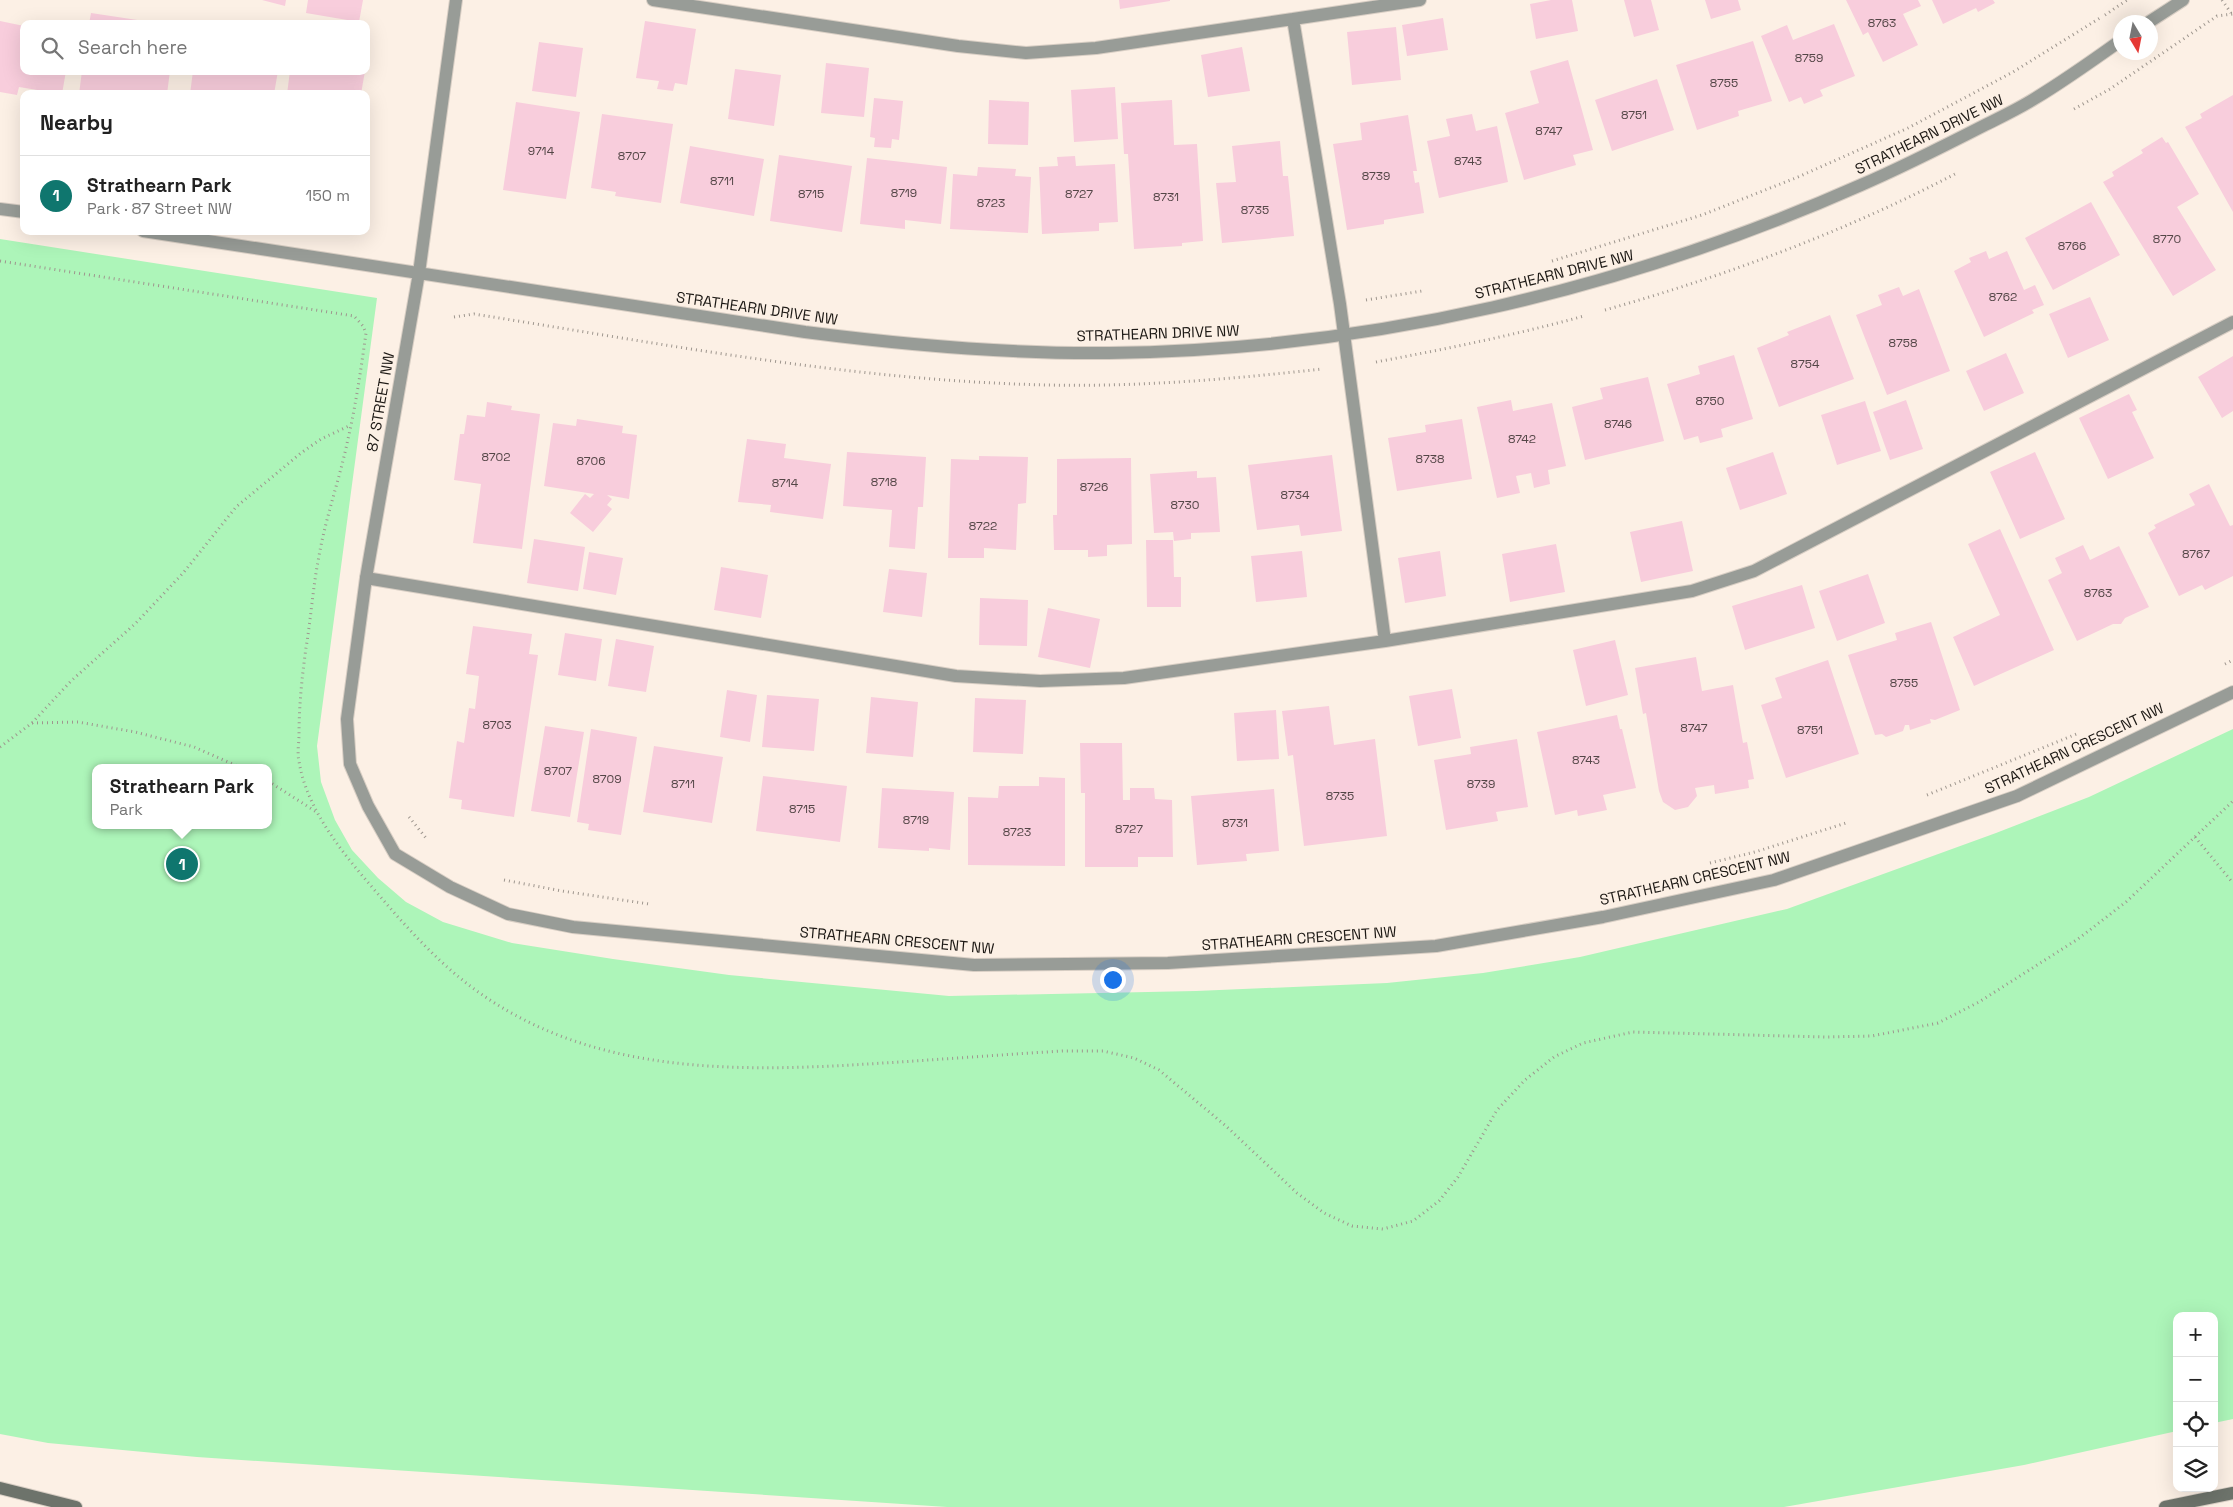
<!DOCTYPE html>
<html lang="en">
<head>
<meta charset="utf-8">
<style>
	body { margin:0; font-family:"Space Grotesk",sans-serif; background:#f2f2f2; color:#222 }
	.controls { position:absolute; right:15px; bottom:15px; display:grid; overflow:hidden; border-radius:10px; box-shadow:0 5px 20px #0002 }
	.controls button { width:45px; height:45px; display:grid; place-items:center; padding:0; border:0; border-bottom:1px solid #e0e0e0; background:#fff; color:#222; font:25px sans-serif }
	.compass { position:absolute; left:2113px; top:15px; width:45px; height:45px; border-radius:50%; background:#fff; box-shadow:0 5px 20px #0002; rotate:170deg }
	.you { position:absolute; left:1112px; top:979px; width:18px; height:18px; margin:-12px; border:4px solid #fff; border-radius:50%; background:#1a73e8; box-shadow:0 0 0 8px #1a73e833 }
	.badge { display:grid; place-items:center; width:32px; height:32px; border-radius:50%; background:#0f766e; color:#fff; font-size:16px; font-weight:700 }
	.pin { position:absolute; translate:-50% -50%; border:2px solid #fff; box-shadow:0 1px 5px #0006 }
	.popup { position:absolute; left:92px; top:764px; width:180px; height:65px; box-sizing:border-box; display:grid; place-content:center; border-radius:10px; background:#fff; filter:drop-shadow(0 1px 4px #0005); font-size:16px; white-space:nowrap; color:#767676 }
	.popup b { font-size:19px; color:#222 }
	.popup::after { content:''; position:absolute; left:50%; top:100%; margin-left:-10px; border:10px solid transparent; border-top-color:#fff }
	.list { margin:0; padding:0; list-style:none }
	h2 { display:flex; justify-content:space-between; align-items:center; height:65px; margin:0; padding:0 20px; font-size:21px }
	h2 small { font-size:16px; font-weight:400; color:#767676 }
	.list li { display:grid; grid-template-columns:32px 1fr auto; gap:15px; align-items:center; box-sizing:border-box; height:80px; padding:0 20px; border-top:1px solid #e0e0e0 }
	.list b { display:block; font-size:19px; white-space:nowrap }
	.list p { margin:0; font-size:16px; white-space:nowrap; color:#767676 }
	.list em { font-size:16px; font-style:normal; color:#767676 }
	.icon { flex:none; width:28px; height:28px; fill:none; stroke:currentColor; stroke-width:2; stroke-linecap:round; stroke-linejoin:round }
	.map { position:relative; flex:none; width:2233px; height:1507px; overflow:hidden }
	.search { position:absolute; background:#fff; box-shadow:0 5px 20px #0002; left:20px; top:20px; width:350px; height:55px; display:flex; align-items:center; gap:12px; box-sizing:border-box; padding:0 18px; border-radius:10px; color:#767676; font-size:19px }
	.panel { position:absolute; background:#fff; box-shadow:0 5px 20px #0002; left:20px; top:90px; width:350px; height:145px; border-radius:10px }
	.map>svg:first-child { display:block }
	.green { fill:#adf5b9; fill-rule:evenodd }
	.building { fill:#f8cddc }
	.lines { fill:none; stroke-linecap:round; stroke-linejoin:round }
	.lane-casing { stroke:#d8cec4; stroke-width:14 }
	.street-casing { stroke:#d8cec4; stroke-width:14 }
	.secondary-casing { stroke:#d8cec4; stroke-width:14 }
	.path { stroke:#9e968e; stroke-width:3; stroke-dasharray:1 4; stroke-linecap:butt }
	.lane { stroke:#989c97; stroke-width:12 }
	.street { stroke:#989c97; stroke-width:12 }
	.secondary { stroke:#6d736b; stroke-width:12 }
	.labels { text-anchor:middle; dominant-baseline:central; stroke-width:4; stroke-linejoin:round; paint-order:stroke }
	.number-label { font-size:12px; fill:#544647 }
	.street-label { font-size:15px; fill:#1d1915; stroke:#fcf0e5 }
</style>
</head>
<body>
<div class="map">
<svg width="2233" height="1507" viewBox="0 0 2233 1507">
	<rect width="100%" height="100%" fill="#fcf0e5"/>
	<path class="green" d="M0 239 377 298 317 746 321 782 335 820 352 850 378 878 406 902 443 922 512 943 613 959 729 975 949 996 1196 991 1387 983 1483 973 1580 957 1787 909 1996 833 2089 797 2233 729V1419L2214 1423V1316H2177V1431L2024 1465 1784 1507H947L197 1457 48 1443 0 1434ZM96 768H268V825H96Z"/>
	<path class="building" d="M262 0H286L285 6Z
		M308 0H363L359 22 306 13Z
		M1119 0H1170V1L1120 9Z
		M1551 0H1572L1578 31 1536 39 1530 4Z
		M1624 0H1651L1659 30 1634 37Z
		M1705 0H1738L1741 10 1711 19Z
		M1846 0H1918L1921 6 1903 14 1918 45 1883 62 1868 32 1863 35Z
		M1932 0H1993L1995 3 1978 12 1976 8 1943 24Z
		M91 13 144 21V24H89Z
		M1443 18 1448 50 1407 56 1402 25Z
		M0 21 24 26V71H66L62 94 19 87 17 95 0 92Z
		M645 21 696 29 687 85 675 83 673 91 657 89 659 81 636 78Z
		M1834 24 1855 76 1820 90 1823 96 1804 104 1801 97 1789 102 1761 36 1787 25 1793 40Z
		M1396 27 1401 80 1352 85 1347 32Z
		M1753 41 1772 101 1738 111 1739 116 1697 130 1676 65Z
		M539 42 583 48 576 97 532 91Z
		M1242 47 1250 91 1208 97 1201 55Z
		M1568 60 1593 150 1573 155 1576 165 1524 180 1505 113 1539 103 1530 71Z
		M826 63 869 68 864 117 821 113Z
		M735 69 781 75 774 126 728 119Z
		M82 71H170L167 94H79Z
		M193 71H278L274 94H190Z
		M290 71H365L361 94H287Z
		M1657 79 1674 130 1612 151 1595 100Z
		M1115 87 1118 139 1074 142 1071 90Z
		M2233 95V212L2185 127 2202 118 2200 114Z
		M874 98 903 101 899 140 892 139 891 148 874 147 875 138 870 137Z
		M989 100 1029 102 1028 145 988 144Z
		M1172 100 1174 145 1197 144 1203 241 1182 243V246L1134 249 1128 154H1124L1121 103Z
		M516 102 580 112 566 199 503 190Z
		M602 114 673 124 661 203 615 196 616 192 591 188Z
		M1472 114 1476 131 1497 126 1508 182 1439 198 1427 141 1450 136 1446 119Z
		M1408 115 1417 171H1413L1415 183 1419 182 1424 213 1384 220V224L1347 230 1333 144 1362 140 1360 123Z
		M2162 137 2166 143 2168 142 2199 194 2177 207 2216 270 2173 296 2103 182 2114 176 2112 172 2143 153 2141 150Z
		M1280 141 1283 176H1288L1294 236 1222 243 1216 183 1236 182 1232 146Z
		M690 146 764 159 754 216 680 203Z
		M779 155 852 166 842 232 770 221Z
		M1075 156 1076 166 1115 164 1118 222 1099 223V231L1042 234 1039 167 1058 166 1057 157Z
		M867 158 947 167 941 224 905 220V229L860 224Z
		M978 167 1016 169 1015 176 1031 177 1028 233 950 229 953 174 977 176Z
		M2091 202 2120 255 2053 290 2025 238Z
		M1986 251 1989 259 2007 251 2024 290 2035 285 2044 305 2032 310 2034 313 1984 337 1954 271 1971 262 1969 258Z
		M1899 287 1903 296 1919 289 1950 371 1887 395 1856 315 1882 305 1878 295Z
		M2090 297 2109 340 2068 358 2049 314Z
		M1830 315 1854 379 1779 407 1757 348 1789 335 1787 332Z
		M2006 353 2024 393 1984 411 1966 371Z
		M1734 355 1753 419 1721 429 1723 437 1700 443 1698 436 1684 440 1667 384 1700 374 1698 366Z
		M2233 356V411L2222 418 2198 377Z
		M1648 377 1664 441 1585 460 1572 407 1603 399 1600 388Z
		M2129 394 2137 410 2132 412 2154 458 2108 479 2079 418Z
		M1511 400 1513 411 1552 403 1566 466 1548 470 1550 484 1534 488 1531 473 1516 476 1520 493 1497 498 1477 407Z
		M1906 400 1923 449 1890 460 1873 412Z
		M1865 401 1881 451 1837 465 1821 415Z
		M487 402 512 406 511 410 540 414 522 549 473 543 481 484 454 480 460 434H464L467 415 485 417Z
		M577 419 623 426 622 433 637 435 629 499 607 495 612 499 607 505 612 509 593 532 570 513 585 494 590 498 594 494 544 486 553 423 576 426Z
		M1462 419 1472 479 1397 491 1388 438 1426 432 1425 425Z
		M747 439 786 444 784 458 831 464 823 519 770 512 771 505 738 502Z
		M847 452 926 457 923 507H918L915 549 889 547 892 510 843 506Z
		M1773 452 1787 494 1740 510 1726 468Z
		M2035 452 2065 519 2020 539 1990 472Z
		M1332 455 1342 531 1301 536 1299 525 1257 530 1248 465Z
		M979 456 1028 457 1026 503 1018 504 1016 550 984 548V558H948L951 459 979 460Z
		M1131 458 1132 544 1107 545V556L1088 557V550H1054L1053 515H1057V459Z
		M1197 471V478L1216 477 1220 532 1191 533V539L1174 541 1173 532 1154 533 1150 474Z
		M2209 484 2230 526 2233 525V576L2205 590 2202 585 2179 596 2148 533 2156 528 2154 525 2195 505 2189 494Z
		M1682 521 1693 571 1641 582 1630 532Z
		M2000 529 2054 650 1974 686 1953 637 2000 615 1968 544Z
		M534 539 585 547 578 591 527 583Z
		M1146 540H1173L1174 577H1181V607H1147Z
		M1556 544 1565 592 1510 602 1502 554Z
		M2083 545 2090 560 2119 546 2149 607 2125 618 2121 624H2113L2077 641 2048 580 2062 573 2055 558Z
		M1302 551 1307 597 1256 602 1251 556Z
		M1440 551 1446 596 1405 603 1398 558Z
		M589 552 623 558 616 595 583 589Z
		M721 567 768 575 761 618 714 610Z
		M889 569 927 573 922 617 883 612Z
		M1868 574 1885 623 1837 641 1819 591Z
		M1802 585 1815 628 1745 650 1732 606Z
		M980 598 1028 600 1027 646 979 645Z
		M1048 608 1100 619 1090 668 1038 657Z
		M1931 622 1960 710 1935 720 1930 719 1931 723 1910 730 1909 725H1905L1903 731 1886 737 1882 734 1875 735 1848 655 1897 640 1895 633Z
		M473 626 532 634 529 654 538 655 514 817 461 809 462 800 449 798 457 741 464 743 469 708 475 709 479 676 466 674Z
		M565 633 602 639 596 681 558 675Z
		M616 639 654 646 646 692 608 686Z
		M1615 640 1628 695 1586 706 1573 650Z
		M1696 657 1702 691 1733 685 1743 743 1747 742 1754 779 1748 780 1749 788 1715 794 1714 785 1695 788 1697 796 1688 807 1675 810 1663 802 1659 791 1646 713 1643 714 1635 668Z
		M1828 660 1859 754 1786 778 1761 705 1782 698 1775 678Z
		M1452 689 1461 738 1418 746 1409 696Z
		M727 690 757 695 750 742 720 737Z
		M767 695 819 699 814 751 762 747Z
		M871 697 918 702 913 757 866 753Z
		M975 698 1026 700 1023 754 973 752Z
		M1329 706 1334 745 1375 739 1387 836 1304 846 1293 755 1288 756 1282 711Z
		M1276 710 1279 759 1237 761 1234 713Z
		M1617 715 1620 729H1622L1636 788 1603 795 1607 810 1578 816 1577 810 1555 815 1537 732Z
		M545 726 584 732 570 817 531 811Z
		M591 729 637 737 621 835 588 830 589 824 577 822Z
		M1517 739 1528 807 1496 812 1498 821 1446 830 1434 760 1471 754 1470 747Z
		M1080 743H1122L1123 800H1130V788H1154L1155 799 1172 800 1173 857H1138V867H1085V793H1081Z
		M654 746 723 757 712 823 643 812Z
		M763 776 847 786 840 842 756 831Z
		M1039 777 1065 778V866L968 865V797L998 798 999 786H1039Z
		M882 788 954 792 950 850 929 848V851L878 848Z
		M1274 789 1279 851 1246 854 1247 861 1197 865 1191 796Z"/>
	<g class="lines">
		<g class="lane-casing">
			<path id="lane" d="M653 0 958 46 1026 53 1096 48 1293 19
				M366 578 956 676 1040 681 1124 678 1385 641 1340 304 1293 19 1420 0
				M1385 641 1692 591 1754 571 2233 322"/>
		</g>
		<g class="street-casing">
			<path id="street" d="M456 0 419 273 366 578 347 719 350 764 368 806 395 854 450 887 508 914 573 927 974 965 1168 963 1436 946 1603 917 1774 880 2017 796 2233 692
				M2149 22 2183 0
				M0 209 24 212
				M143 231 805 332C906 345 1007 354 1109 353 1368 350 1624 290 1861 185 1903 167 1944 146 1985 125 2001 117 2018 109 2034 99 2064 81 2092 61 2120 41"/>
		</g>
		<g class="secondary-casing">
			<path id="secondary" d="M0 1488 76 1507
				M2165 1507 2233 1493"/>
		</g>
		<path class="path" d="M2222 0 2231 13
			M2105 15 2127 0
			M2074 109 2110 89 2217 16 2233 14
			M0 261 354 316 363 326 366 333C361 369 356 404 348 439 340 478 326 516 319 556 313 586 311 618 306 648 302 677 299 705 299 735 299 743 297 753 299 761 307 814 351 863 385 902 415 937 449 973 487 998 600 1074 738 1072 868 1064 933 1060 997 1055 1062 1051H1103L1134 1058 1159 1070 1226 1126 1297 1193 1324 1213 1352 1226 1383 1229 1413 1221 1439 1201 1458 1177 1497 1110 1525 1080 1554 1057 1583 1043 1633 1032 1826 1037 1872 1036 1938 1023 1979 1002 2078 939 2126 902 2233 801
			M1552 261 1702 215 1798 177 1908 128 2013 72 2100 18
			M1366 300 1422 291
			M1605 310C1725 276 1844 232 1955 174
			M454 317 474 314C664 344 855 381 1048 385 1140 387 1232 379 1322 369
			M1376 362C1446 349 1515 335 1584 316
			M2225 664 2233 660
			M32 723 71 681 136 623 184 572 236 507 301 453 321 439 351 425
			M0 747 32 723 78 722 135 732 194 747 242 768
			M268 781 318 813
			M1927 795 2079 733
			M409 817 426 838
			M2195 837 2233 883
			M1710 863 1755 852 1846 823
			M504 880 562 891 649 904"/>
		<use href="#lane" class="lane"/>
		<use href="#street" class="street"/>
		<use href="#secondary" class="secondary"/>
	</g>
	<g class="labels">
		<g class="number-label">
			<text x="1882" y="23">8763</text>
			<text x="1809" y="58">8759</text>
			<text x="1724" y="83">8755</text>
			<text x="1634" y="115">8751</text>
			<text x="1549" y="131">8747</text>
			<text x="541" y="151">9714</text>
			<text x="632" y="156">8707</text>
			<text x="1468" y="161">8743</text>
			<text x="1376" y="176">8739</text>
			<text x="722" y="181">8711</text>
			<text x="904" y="193">8719</text>
			<text x="811" y="194">8715</text>
			<text x="1079" y="194">8727</text>
			<text x="1166" y="197">8731</text>
			<text x="991" y="203">8723</text>
			<text x="1255" y="210">8735</text>
			<text x="2167" y="239">8770</text>
			<text x="2072" y="246">8766</text>
			<text x="2003" y="297">8762</text>
			<text x="1903" y="343">8758</text>
			<text x="1805" y="364">8754</text>
			<text x="1710" y="401">8750</text>
			<text x="1618" y="424">8746</text>
			<text x="1522" y="439">8742</text>
			<text x="496" y="457">8702</text>
			<text x="1430" y="459">8738</text>
			<text x="591" y="461">8706</text>
			<text x="884" y="482">8718</text>
			<text x="785" y="483">8714</text>
			<text x="1094" y="487">8726</text>
			<text x="1295" y="495">8734</text>
			<text x="1185" y="505">8730</text>
			<text x="983" y="526">8722</text>
			<text x="2196" y="554">8767</text>
			<text x="2098" y="593">8763</text>
			<text x="1904" y="683">8755</text>
			<text x="497" y="725">8703</text>
			<text x="1694" y="728">8747</text>
			<text x="1810" y="730">8751</text>
			<text x="1586" y="760">8743</text>
			<text x="558" y="771">8707</text>
			<text x="607" y="779">8709</text>
			<text x="683" y="784">8711</text>
			<text x="1481" y="784">8739</text>
			<text x="1340" y="796">8735</text>
			<text x="802" y="809">8715</text>
			<text x="916" y="820">8719</text>
			<text x="1235" y="823">8731</text>
			<text x="1129" y="829">8727</text>
			<text x="1017" y="832">8723</text>
		</g>
		<g class="street-label">
			<text transform="translate(1929 134) rotate(-26)">STRATHEARN DRIVE NW</text>
			<text transform="translate(1554 274) rotate(-14)">STRATHEARN DRIVE NW</text>
			<text transform="translate(757 308) rotate(8)">STRATHEARN DRIVE NW</text>
			<text transform="translate(1158 333) rotate(-2)">STRATHEARN DRIVE NW</text>
			<text transform="translate(380 402) rotate(-80)">87 STREET NW</text>
			<text transform="translate(2074 748) rotate(-25)">STRATHEARN CRESCENT NW</text>
			<text transform="translate(1695 878) rotate(-13)">STRATHEARN CRESCENT NW</text>
			<text transform="translate(1299 938) rotate(-4)">STRATHEARN CRESCENT NW</text>
			<text transform="translate(897 940) rotate(5)">STRATHEARN CRESCENT NW</text>
		</g>
	</g>
</svg>
<div class="controls">
<button>+</button>
<button>−</button>
<button><svg class="icon" aria-label="locate" viewBox="0 0 24 24"><circle cx="12" cy="12" r="6"/><path d="M12 2v4M12 18v4M2 12h4M18 12h4"/></svg></button>
<button><svg class="icon" aria-label="layers" viewBox="0 0 24 24"><path d="M12 4l9 5-9 5-9-5zM3 14l9 5 9-5"/></svg></button>
</div>
<svg class="compass" viewBox="-18 -18 36 36"><path d="M0-13l5 13h-10z" fill="#e53935"/><path d="M0 13l5-13h-10z" fill="#767676"/></svg>
<div class="you"></div>
<div class="pin badge" style="left:182px;top:864px">1</div>
<div class="popup"><b>Strathearn Park</b>Park</div>
<div class="search"><svg class="icon" aria-label="search" viewBox="0 0 24 24"><circle cx="10" cy="10" r="6"/><path d="M15 15l6 6"/></svg>Search here</div>
<section class="panel">
<h2>Nearby<small></small></h2>
<ul class="list">
<li><span class="badge">1</span><div><b>Strathearn Park</b><p>Park · 87 Street NW</p></div><em>150 m</em></li>
</ul>
</section>
</div>
</body>
</html>
